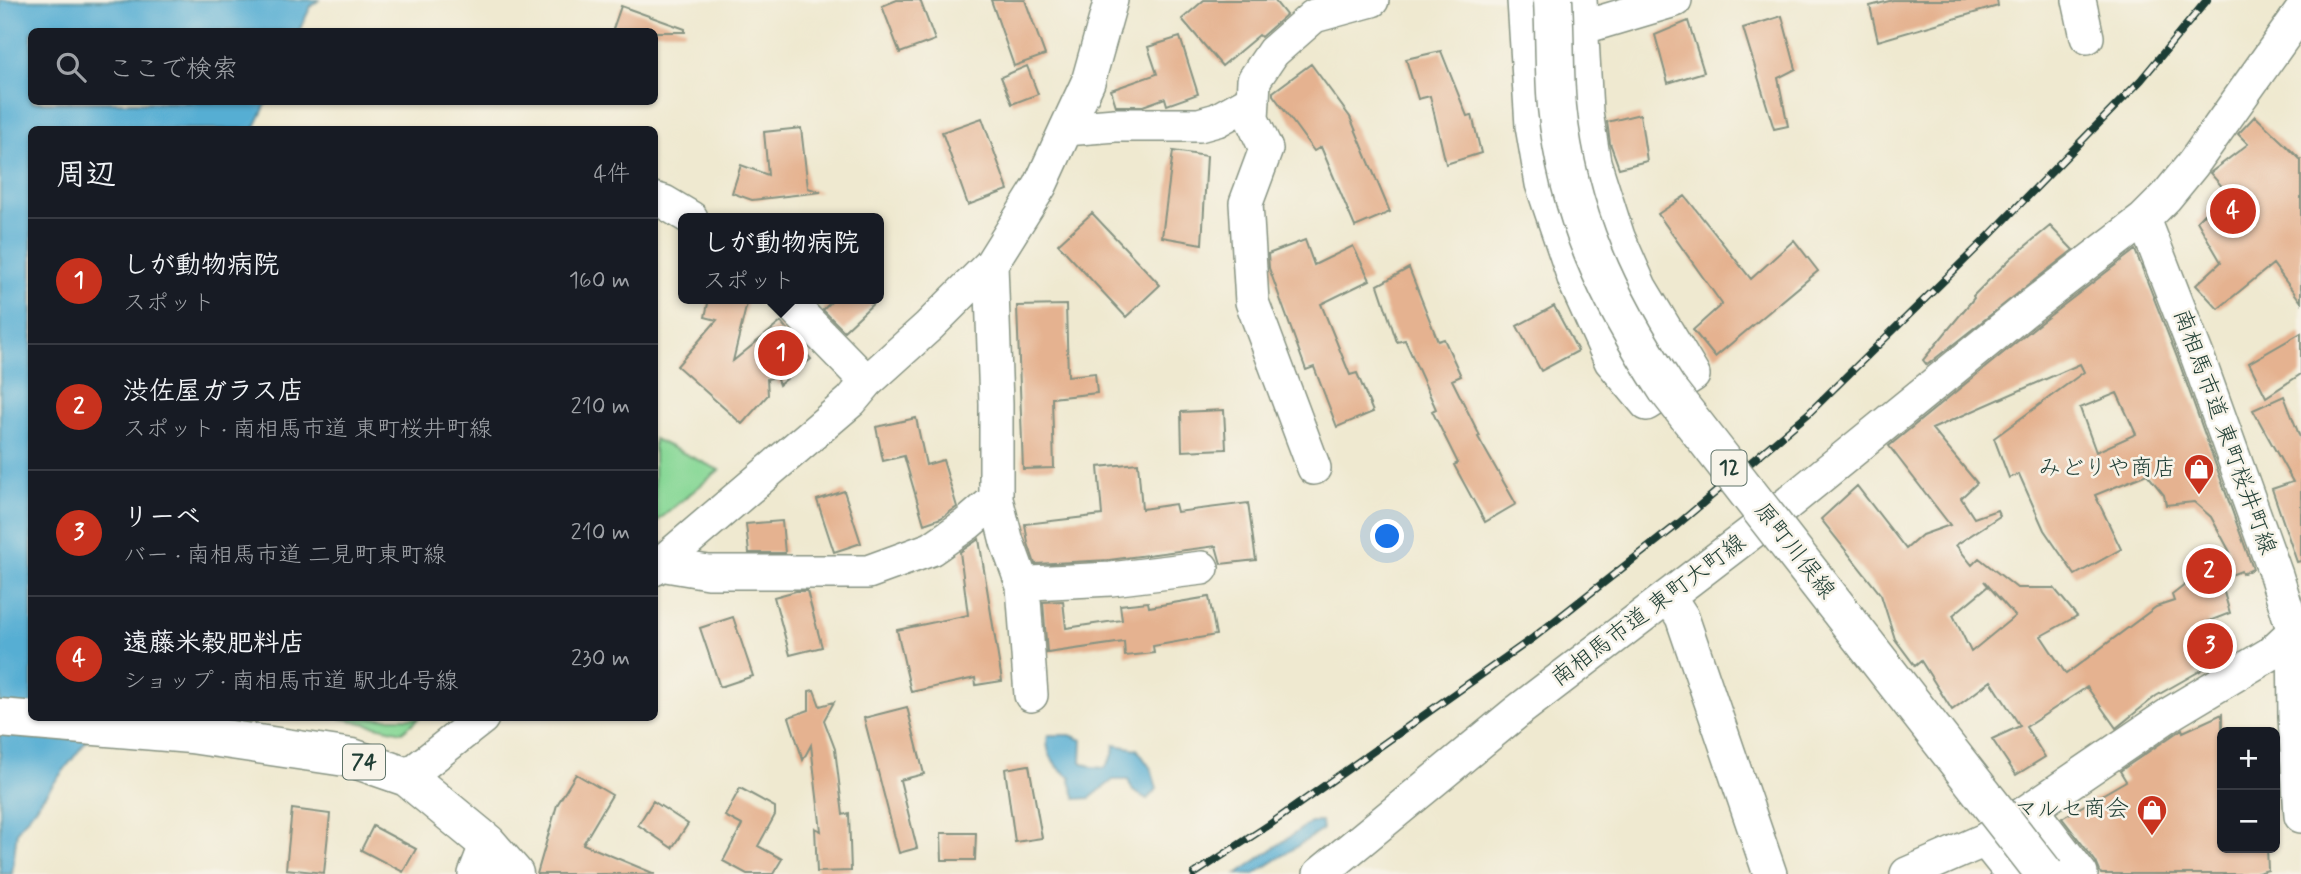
<!DOCTYPE html>
<html lang="ja">
<head>
<meta charset="utf-8">
<style>
	body { margin:0; font-family:Mynerve,"Klee One",sans-serif; background:#242831; color:#f1f3f6 }
	.controls { position:absolute; right:21px; bottom:21px; display:grid; overflow:hidden; border-radius:10px; box-shadow:0 2px 5px #0004 }
	.controls button { width:63px; height:63px; display:grid; place-items:center; padding:0; border:0; border-bottom:2px solid #363941; background:#171b24; color:#f1f3f6; font:35px sans-serif }
	.you { position:absolute; left:1388px; top:537px; width:24px; height:24px; margin:-18px; border:5px solid #fff; border-radius:50%; background:#1a73e8; box-shadow:0 0 0 10px #1a73e833 }
	.badge { display:grid; place-items:center; width:46px; height:46px; border-radius:50%; background:#c8321e; color:#fff; font-size:23px; font-weight:700 }
	.pin { position:absolute; translate:-50% -50%; border:4px solid #fff; box-shadow:0 2px 7px #0006 }
	.popup { position:absolute; left:678px; top:213px; width:206px; height:91px; box-sizing:border-box; display:grid; place-content:center; border-radius:10px; background:#171b24; filter:drop-shadow(0 2px 5px #0005); font-size:23px; white-space:nowrap; color:#9ea1a6 }
	.popup b { font-size:26px; color:#f1f3f6 }
	.popup::after { content:''; position:absolute; left:50%; top:100%; margin-left:-14px; border:14px solid transparent; border-top-color:#171b24 }
	.list { margin:0; padding:0; list-style:none }
	h2 { display:flex; justify-content:space-between; align-items:center; height:91px; margin:0; padding:0 28px; font-size:30px }
	h2 small { font-size:23px; font-weight:400; color:#9ea1a6 }
	.list li { display:grid; grid-template-columns:46px 1fr auto; gap:21px; align-items:center; box-sizing:border-box; height:126px; padding:0 28px; border-top:2px solid #363941 }
	.list b { display:block; font-size:26px; white-space:nowrap }
	.list p { margin:0; font-size:23px; white-space:nowrap; color:#9ea1a6 }
	.list em { font-size:23px; font-style:normal; color:#9ea1a6 }
	.icon { flex:none; width:38px; height:38px; fill:none; stroke:currentColor; stroke-width:2; stroke-linecap:round; stroke-linejoin:round }
	.map { position:relative; flex:none; width:2301px; height:874px; overflow:hidden }
	.search { position:absolute; background:#171b24; box-shadow:0 2px 5px #0004; left:28px; top:28px; width:630px; height:77px; display:flex; align-items:center; gap:18px; box-sizing:border-box; padding:0 24px; border-radius:10px; color:#9ea1a6; font-size:26px }
	.panel { position:absolute; background:#171b24; box-shadow:0 2px 5px #0004; left:28px; top:126px; width:630px; height:595px; border-radius:10px }
	.map>svg:first-child { display:block }
	.green { fill:#89d897; stroke:#548a66; stroke-width:2 }
	.water { fill:#56aed3; stroke:#3a7684; stroke-width:2 }
	.building { fill:#e5b290; fill-rule:evenodd }
	.lines { fill:none; stroke-linecap:round; stroke-linejoin:round }
	.minor-casing { stroke:#879382; stroke-width:36 }
	.major-casing { stroke:#879382; stroke-width:41 }
	.minor { stroke:#fff; stroke-width:33 }
	.major { stroke:#fff; stroke-width:38 }
	.rail-casing { stroke:#1f3d34; stroke-width:8 }
	.rail { stroke:#f7f3e8; stroke-width:5; stroke-dasharray:16; stroke-linecap:butt }
	.major-bridge-casing { stroke:#879382; stroke-width:41; stroke-linecap:butt }
	.major-bridge { stroke:#fff; stroke-width:38 }
	.labels { text-anchor:middle; dominant-baseline:central; stroke-width:5; stroke-linejoin:round; paint-order:stroke }
	.shield { fill:#f7f3e8; stroke:#60746a; stroke-width:2 }
	.shield-label { font-size:21px; font-weight:bold; fill:#1f3d34 }
	.street-label { font-size:23px; fill:#1f3d34; stroke:#f7f3e8 }
	.poi-label { font-size:23px; fill:#1f3d34; stroke:#f7f3e8; text-anchor:end }
</style>
</head>
<body>
<div class="map">
<svg width="2301" height="874" viewBox="0 0 2301 874">
	<rect width="100%" height="100%" fill="#f7f3e8"/>
	<filter id="ink" filterUnits="userSpaceOnUse"><feTurbulence type="fractalNoise" baseFrequency=".0143" numOctaves="2"/><feDisplacementMap in="SourceGraphic" scale="14" xChannelSelector="R" yChannelSelector="G"/><feConvolveMatrix kernelMatrix="1 2 1 2 8 2 1 2 1" color-interpolation-filters="sRGB"/></filter>
	<filter id="wash" filterUnits="userSpaceOnUse"><feTurbulence type="fractalNoise" baseFrequency=".00686" numOctaves="4" result="noise"/><feDisplacementMap in="SourceGraphic" scale="28" xChannelSelector="R" yChannelSelector="G"/><feGaussianBlur stdDeviation="1.57" result="paint"/><feColorMatrix in="noise" values="0 0 0 0 0 0 0 0 0 0 0 0 0 0 0 0 0 1.4 0 .05"/><feComposite in="paint" operator="in"/></filter>
	<g filter="url(#wash)">
		<rect width="100%" height="100%" fill="#efe9d0"/>
		<path class="green" d="M654 439 719 470 655 523H654Z
			M340 718H419L402 732Z"/>
		<path class="water" d="M0 0H319L311 6 299 31 32 32V102H267L254 129 32 130V718H104L17 831 12 874H0Z
			M1048 735H1070L1082 740 1081 762 1092 767 1105 768 1113 755 1114 745 1137 749 1151 769 1157 789 1147 799 1133 791 1128 780H1113L1090 798 1076 799 1070 781 1071 777C1056 769 1044 752 1048 735Z
			M1311 822H1321L1322 830 1254 874H1237Z"/>
		<g id="blocks">
			<path class="building" d="M897 0H920L935 40 900 53 882 6Z
				M991 0H1025L1045 55 1014 66Z
				M1204 0H1274L1286 15 1261 37 1259 35 1222 66 1182 19Z
				M1893 0H1997L1998 6 1878 41 1870 6Z
				M621 6 685 29V32H612Z
				M1782 16 1796 69 1778 78 1788 126 1774 129 1743 28Z
				M1688 21 1704 72 1668 83 1655 35Z
				M1180 37 1198 94 1167 105 1165 98 1143 106H1116L1111 90 1157 74 1148 47Z
				M1441 51 1467 116 1472 115 1481 153 1446 164 1430 96 1418 99 1406 59Z
				M1311 64 1350 117 1390 212 1355 227 1321 147 1314 151 1273 95V92Z
				M1027 66 1038 94 1012 104 1001 77Z
				M1640 114 1647 161 1619 168 1610 143 1607 122Z
				M2255 116 2301 160V302L2273 264 2218 309 2196 285 2221 262 2197 221 2226 191 2210 173 2248 144 2238 134Z
				M982 118 1008 190 968 205 942 132Z
				M801 128 808 188 821 192 752 200 732 193 741 165 768 175 764 132Z
				M1173 151 1207 156 1202 244 1162 237Z
				M1685 196 1751 279 1794 240 1818 271 1715 357 1693 330 1722 304 1658 214Z
				M1092 213 1160 285 1126 317 1058 244Z
				M2050 226 2073 250 1927 365 1923 360 1974 298 1973 296 2011 258Z
				M1305 240 1314 265 1353 246 1370 280 1321 304 1350 375 1357 373 1373 412 1337 427 1314 367 1306 370 1269 268 1268 254Z
				M2135 250 2180 365 2253 569 2242 574 2241 571 2220 579 2230 613 2207 622 2229 651 2214 663 2156 696 2116 728 2087 687 2026 727 2045 757 2016 775 1992 739 2020 726 1991 681 1952 710 1921 661 1915 666 1895 639 1881 595 1821 519 1857 486 1906 549 1922 535 1950 525 1889 446 2035 327ZM2080 364 2084 372 1994 438 2009 478 2019 474 2044 530 2075 575 2121 549 2095 495 2147 474 2164 495 2166 505 2194 502 2211 517 2230 552 2210 559 2213 563 2172 595 2174 601 2156 607 2066 674 2041 636 2077 616 2054 588H2017L1979 558 1972 565 1956 545 2000 516 1997 510 1974 518 1961 498 1977 483 1932 429ZM2117 393 2136 434 2096 452 2080 408ZM1984 581 2015 616 1971 652 1953 615 1988 586Z
				M1409 268 1438 341 1444 339 1461 376 1452 380 1480 436 1478 437 1516 504 1485 522 1454 465 1458 463 1432 411 1436 409 1405 340 1397 342 1378 285Z
				M709 299H748L733 361 781 322 811 359 779 385 776 377 767 379 768 395 742 424 677 366 717 320 705 317Z
				M834 299H878L844 331 823 310Z
				M1066 305 1068 376 1095 373 1097 393 1052 398 1054 468 1023 469 1017 306Z
				M1554 306 1578 351 1541 371 1517 326Z
				M2301 333V374L2266 397 2249 363Z
				M2284 396 2301 440V561L2297 562 2272 489 2293 482 2253 410Z
				M1224 410 1226 449 1182 451 1181 412Z
				M916 418 926 465 943 460 957 507 941 518 924 524 904 456 883 461 876 427Z
				M1138 463 1142 509 1175 504 1177 512 1248 503 1256 560 1221 564 1216 546 1109 560 1035 564 1028 543 1025 524 1102 515 1098 467Z
				M844 491 861 543 834 552 817 500Z
				M782 521 785 553H749L746 524Z
				M979 539 1002 681 976 685 975 678 911 692 897 630 968 615 960 552Z
				M796 591H807L822 647 790 655 774 597Z
				M1209 597 1216 635 1153 646 1154 653 1125 656 1124 642 1047 653 1043 602 1063 601 1066 628 1122 620 1120 605 1148 602 1149 607Z
				M733 617 753 676 720 687 700 628Z
				M814 690 820 706 834 702 824 720 835 749 843 815 849 813 851 871 817 872 815 828 821 831 811 745 803 760 789 717 809 710V691Z
				M907 707 924 774 900 780 917 848 899 853 864 718Z
				M2222 714V848H2267L2268 870 2255 874H2101L2096 862 2062 818 2126 781 2120 771 2182 729 2183 732Z
				M1029 765 1042 838 1015 842 1005 769Z
				M576 774 612 795 583 844 655 874H537L557 805Z
				M740 788 775 807V815L758 846 782 859 773 874H747L723 861 742 825 725 816Z
				M653 801 688 824 672 848 638 825Z
				M292 809 330 814 324 873 286 869Z
				M373 826 416 849 403 872 361 850Z
				M941 833H976L975 860H942Z"/>
		</g>
	</g>
	<g filter="url(#ink)">
		<use href="#blocks" fill-opacity="0" stroke="#879382" stroke-width="2"/>
		<g class="lines">
			<g class="minor-casing">
				<path id="minor" d="M1524 0 1532 126 1542 184 1576 284 1611 361 1647 404 1693 375 1640 287 1618 237 1594 162 1586 112 1580 0
					M2079 0 2087 37
					M1581 28 1675 0
					M1066 129 1115 125H1199L1217 120 1253 100
					M654 199 664 202 691 218
					M2144 219 2198 358 2276 575 2294 632 2295 717 2301 816
					M991 264 996 404V499L1007 542 1023 586 1031 695
					M786 299 867 382
					M1314 468 1252 302 1246 203 1266 149 1252 119 1254 80 1273 52 1314 16 1372 0
					M660 564 708 572H868L931 549 967 524 996 499
					M654 569 851 401 867 382 929 326 991 264 1040 186 1066 129 1088 82 1111 0
					M1023 586 1031 583 1111 579 1202 568
					M1669 597 1682 617 1770 874
					M407 777 482 718
					M2031 809 2081 874
					M1985 840 2012 874
					M475 874 487 843
					M1320 874 1518 711 1760 526 2023 312 2144 219 2166 197 2193 164 2301 12
					M1907 874 1985 840 2173 712 2270 654 2301 625"/>
			</g>
			<g class="major-casing">
				<path id="major" d="M0 718 191 734 352 758 407 777 487 843 514 874"/>
			</g>
			<use href="#minor" class="minor"/>
			<use href="#major" class="major"/>
			<g class="rail-casing">
				<path id="rail" d="M1194 874 1269 825 1533 638 1677 525 1809 413 1986 239 2141 80 2207 0"/>
			</g>
			<use href="#rail" class="rail"/>
			<g class="major-bridge-casing">
				<path id="major-bridge" d="M1553 0C1555 36 1554 72 1557 107 1568 216 1608 299 1667 389L2045 874"/>
			</g>
			<use href="#major-bridge" class="major-bridge"/>
		</g>
	</g>
	<defs>
		<g id="shop-pin" transform="scale(1.575)"><path d="M0 17L-7.5 6A9.5 9.5 0 1 1 7.5 6Z" fill="#c8321e" stroke="#f7f3e8"/><path d="M-5-2.5h2.3a2.7 3.5 0 0 1 5.4 0H5L5.5 6h-11ZM-1.5-2.5h3a1.5 2.3 0 0 0-3 0Z" fill="#fff"/></g>
	</defs>
	<g fill-rule="evenodd">
		<use href="#shop-pin" x="2199" y="469"/>
		<use href="#shop-pin" x="2152" y="810"/>
	</g>
	<g class="labels">
		<g class="shield">
			<rect x="1711.5" y="450.5" width="35" height="35" rx="5"/>
			<rect x="343" y="744.5" width="42" height="35" rx="5"/>
		</g>
		<g class="shield-label">
			<text x="1729" y="468">12</text>
			<text x="364" y="762">74</text>
		</g>
		<g class="street-label">
			<text transform="translate(2224 432) rotate(70)">南相馬市道 東町桜井町線</text>
			<text transform="translate(1794 551) rotate(52)">原町川俣線</text>
			<text transform="translate(1649 611) rotate(-37)">南相馬市道 東町大町線</text>
		</g>
		<g class="poi-label">
			<text x="2176" y="469">みどりや商店</text>
			<text x="2129" y="810">マルセ商会</text>
		</g>
	</g>
</svg>
<div class="controls">
<button>+</button>
<button>−</button>
</div>
<div class="you"></div>
<div class="pin badge" style="left:781px;top:353px">1</div>
<div class="popup"><b>しが動物病院</b>スポット</div>
<div class="pin badge" style="left:2209px;top:571px">2</div>
<div class="pin badge" style="left:2210px;top:646px">3</div>
<div class="pin badge" style="left:2233px;top:211px">4</div>
<div class="search"><svg class="icon" aria-label="search" viewBox="0 0 24 24"><circle cx="10" cy="10" r="6"/><path d="M15 15l6 6"/></svg>ここで検索</div>
<section class="panel">
<h2>周辺<small>4件</small></h2>
<ul class="list">
<li><span class="badge">1</span><div><b>しが動物病院</b><p>スポット</p></div><em>160 m</em></li>
<li><span class="badge">2</span><div><b>渋佐屋ガラス店</b><p>スポット · 南相馬市道 東町桜井町線</p></div><em>210 m</em></li>
<li><span class="badge">3</span><div><b>リーベ</b><p>バー · 南相馬市道 二見町東町線</p></div><em>210 m</em></li>
<li><span class="badge">4</span><div><b>遠藤米穀肥料店</b><p>ショップ · 南相馬市道 駅北4号線</p></div><em>230 m</em></li>
</ul>
</section>
</div>
</body>
</html>
